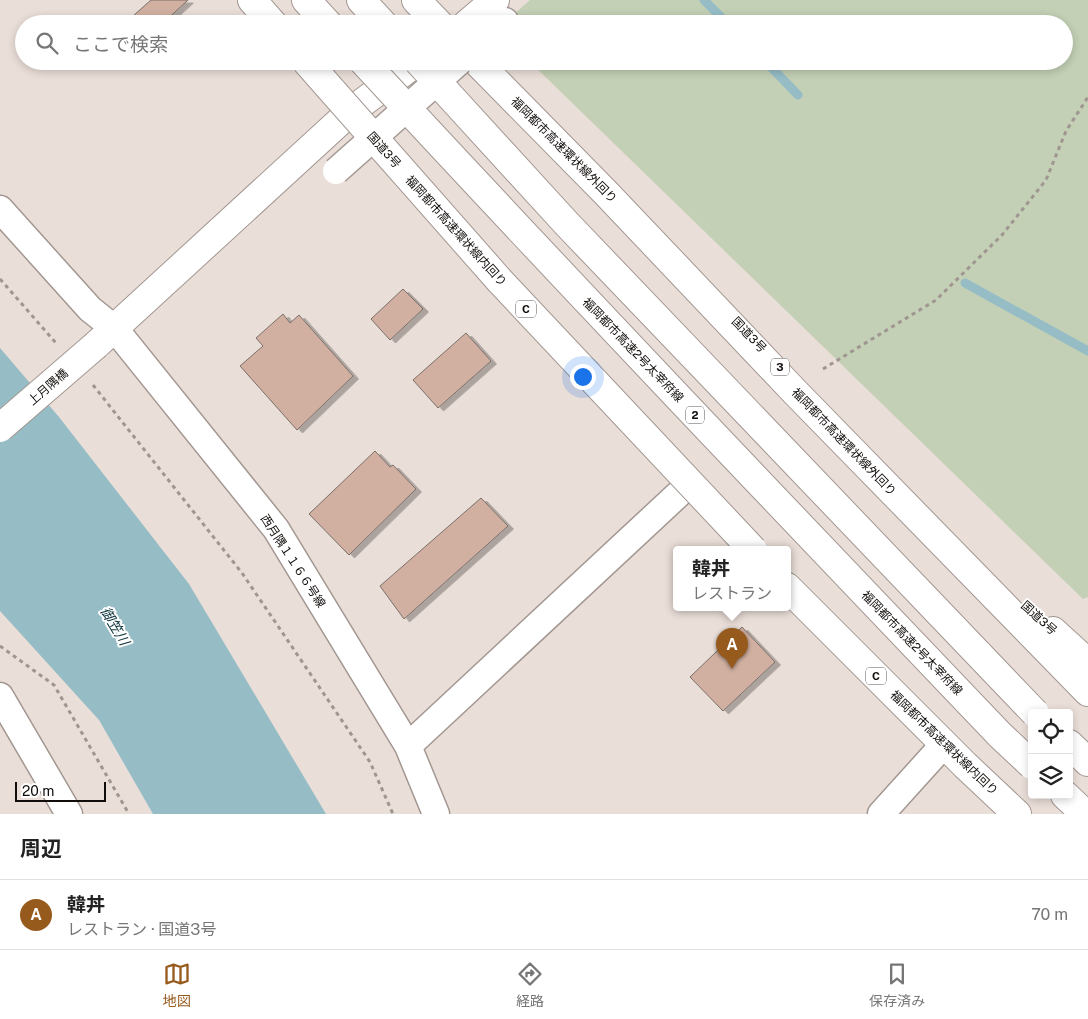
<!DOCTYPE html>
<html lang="ja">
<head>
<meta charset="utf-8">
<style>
	body { margin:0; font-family:"Public Sans","Noto Sans JP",sans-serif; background:#f2f2f2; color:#222 }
	.controls { position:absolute; right:15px; bottom:15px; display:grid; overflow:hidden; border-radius:5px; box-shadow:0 2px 8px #0003 }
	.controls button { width:45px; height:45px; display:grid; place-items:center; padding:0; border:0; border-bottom:1px solid #e0e0e0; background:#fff; color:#222; font:25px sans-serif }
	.scale { position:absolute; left:15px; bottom:12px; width:91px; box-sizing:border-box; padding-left:5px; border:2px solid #110d0b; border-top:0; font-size:14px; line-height:18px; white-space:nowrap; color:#110d0b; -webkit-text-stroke:4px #fff; paint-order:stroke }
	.you { position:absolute; left:582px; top:376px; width:18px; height:18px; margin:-12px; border:4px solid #fff; border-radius:50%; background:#1a73e8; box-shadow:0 0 0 8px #1a73e833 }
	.badge { display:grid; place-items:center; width:32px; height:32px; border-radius:50%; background:#975a1d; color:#fff; font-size:16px; font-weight:700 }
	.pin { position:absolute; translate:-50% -41px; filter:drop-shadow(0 1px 2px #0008) }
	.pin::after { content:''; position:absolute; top:26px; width:18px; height:15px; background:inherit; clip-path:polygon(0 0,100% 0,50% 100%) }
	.popup { position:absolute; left:673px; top:546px; width:118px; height:65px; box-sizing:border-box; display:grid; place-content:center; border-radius:5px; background:#fff; filter:drop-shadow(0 1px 4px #0005); font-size:16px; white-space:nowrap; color:#767676 }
	.popup b { font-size:19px; color:#222 }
	.popup::after { content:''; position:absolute; left:50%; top:100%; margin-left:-10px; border:10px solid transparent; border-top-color:#fff }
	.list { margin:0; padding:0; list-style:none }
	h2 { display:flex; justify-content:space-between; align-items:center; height:65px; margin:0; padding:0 20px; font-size:21px }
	h2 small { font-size:16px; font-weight:400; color:#767676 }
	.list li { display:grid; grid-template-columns:32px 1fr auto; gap:15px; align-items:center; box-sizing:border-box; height:70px; padding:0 20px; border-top:1px solid #e0e0e0 }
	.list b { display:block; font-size:19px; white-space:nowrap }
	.list p { margin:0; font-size:16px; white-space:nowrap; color:#767676 }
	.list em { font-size:16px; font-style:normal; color:#767676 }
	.icon { flex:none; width:28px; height:28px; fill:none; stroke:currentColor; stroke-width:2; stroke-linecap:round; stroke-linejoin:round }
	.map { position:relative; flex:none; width:1088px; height:814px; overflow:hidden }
	.search { position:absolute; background:#fff; box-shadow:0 2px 8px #0003; left:15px; right:15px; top:15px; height:55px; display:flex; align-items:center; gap:12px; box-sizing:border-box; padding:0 18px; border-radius:28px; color:#767676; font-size:19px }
	.sheet { height:135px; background:#fff }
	nav { display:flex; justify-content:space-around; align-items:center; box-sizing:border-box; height:70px; border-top:1px solid #e0e0e0; background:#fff; font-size:14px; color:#767676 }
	nav a { display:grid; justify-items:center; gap:2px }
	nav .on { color:#975a1d }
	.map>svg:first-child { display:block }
	.green { fill:#c3d0b5 }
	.water { fill:#96bdc6 }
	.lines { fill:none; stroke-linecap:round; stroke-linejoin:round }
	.stream { stroke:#96bdc6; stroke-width:9 }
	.building { fill:#d1b0a1; stroke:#7a6f6a; filter:url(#shadow) }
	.street-casing { stroke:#a39792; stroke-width:29 }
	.secondary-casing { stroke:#a39792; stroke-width:30 }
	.highway-casing { stroke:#a39792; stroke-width:30 }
	.path { stroke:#9f9591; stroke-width:3; stroke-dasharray:4 4; stroke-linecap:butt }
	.street { stroke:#fff; stroke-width:26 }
	.secondary { stroke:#fff; stroke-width:28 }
	.highway { stroke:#fff; stroke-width:28 }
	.street-bridge-casing { stroke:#a39792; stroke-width:29; stroke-linecap:butt }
	.secondary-bridge-casing { stroke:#a39792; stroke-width:30; stroke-linecap:butt }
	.highway-bridge-casing { stroke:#a39792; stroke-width:30; stroke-linecap:butt }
	.street-bridge { stroke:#fff; stroke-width:26 }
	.secondary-bridge { stroke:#fff; stroke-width:28 }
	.highway-bridge { stroke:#fff; stroke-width:28 }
	.labels { text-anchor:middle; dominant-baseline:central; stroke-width:4; stroke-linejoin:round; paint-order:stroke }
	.shield { fill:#fff; stroke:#585654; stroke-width:1 }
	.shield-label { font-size:11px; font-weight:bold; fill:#110d0b }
	.street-label { font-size:12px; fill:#110d0b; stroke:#fff }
	.water-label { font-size:14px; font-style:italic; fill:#0c343b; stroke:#fff }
</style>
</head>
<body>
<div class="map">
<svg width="1088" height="814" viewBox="0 0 1088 814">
	<defs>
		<filter id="shadow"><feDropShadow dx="5.5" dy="3" stdDeviation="0" flood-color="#0004"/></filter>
	</defs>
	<rect width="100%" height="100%" fill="#eaded8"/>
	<path class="green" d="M530 0H1088V597L1083 599 529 61H1064V24H503Z"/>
	<path class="water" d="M0 348 59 417 189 584 326 814H153L99 720 0 611Z"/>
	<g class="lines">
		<path class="stream" d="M704 0 728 24
			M765 61 798 95
			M965 283 1088 351"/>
	</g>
	<path class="building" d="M151 0H188L162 24H124Z
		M403 289 423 309 390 340 371 319Z
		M283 314 290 323 299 315 353 376 297 430 240 366 263 346 256 338Z
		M466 333 491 361 438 408 413 380Z
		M375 451 390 467 393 465 416 489 349 555 309 514Z
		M481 498 508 526 404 619 380 586Z
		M742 627 775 662 723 711 690 677Z"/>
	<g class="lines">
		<g class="street-casing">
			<path id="street" d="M502 24 505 21
				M0 209 90 309 115 329 276 529 408 746 436 814
				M0 696 69 814
				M408 746 685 488
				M881 814 937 752"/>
		</g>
		<g class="secondary-casing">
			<path id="secondary" d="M467 24 495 0
				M96 345 350 112 418 61"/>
		</g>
		<g class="highway-casing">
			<path id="highway" d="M252 0 273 24
				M306 0 328 24
				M361 0 383 24
				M416 0 439 24
				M476 61 606 193 795 392 1088 692
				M787 587 965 765 1017 814
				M1053 631 1088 663
				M1069 744 1088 762
				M1065 795 1085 814"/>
		</g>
		<path class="path" d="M0 279 56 343
			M823 369 936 300 1002 235 1046 180 1066 131 1088 97
			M93 385 242 573 370 762 393 814
			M0 646 54 685 129 814"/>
		<use href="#street" class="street"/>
		<use href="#secondary" class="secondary"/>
		<use href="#highway" class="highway"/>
		<g class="street-bridge-casing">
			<path id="street-bridge" d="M336 171 460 61"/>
		</g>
		<g class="secondary-bridge-casing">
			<path id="secondary-bridge" d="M0 428 96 345"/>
		</g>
		<g class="highway-bridge-casing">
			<path id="highway-bridge" d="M306 61 500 281 753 550
				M363 61C573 288 787 512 1000 735L1032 765
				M418 61 567 224 1035 713"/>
		</g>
		<use href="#street-bridge" class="street-bridge"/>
		<use href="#secondary-bridge" class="secondary-bridge"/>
		<use href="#highway-bridge" class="highway-bridge"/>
	</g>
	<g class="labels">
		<g class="shield">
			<rect x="516" y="300.5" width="20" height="17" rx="4"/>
			<rect x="771" y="358.5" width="18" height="17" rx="4"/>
			<rect x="686" y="406.5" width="18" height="17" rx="4"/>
			<rect x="866" y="667.5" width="20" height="17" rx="4"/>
		</g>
		<g class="shield-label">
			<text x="526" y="309">C</text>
			<text x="780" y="367">3</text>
			<text x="695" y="415">2</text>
			<text x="876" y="676">C</text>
		</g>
		<g class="street-label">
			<text transform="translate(384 150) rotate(48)">国道3号</text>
			<text transform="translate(564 150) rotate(45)">福岡都市高速環状線外回り</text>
			<text transform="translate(456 231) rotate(48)">福岡都市高速環状線内回り</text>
			<text transform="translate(749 335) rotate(46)">国道3号</text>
			<text transform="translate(633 350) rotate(46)">福岡都市高速2号太宰府線</text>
			<text transform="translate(48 387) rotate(-41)">上月隅橋</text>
			<text transform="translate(844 442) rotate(46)">福岡都市高速環状線外回り</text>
			<text transform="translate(293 561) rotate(57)">西月隅１１６６号線</text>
			<text transform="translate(1039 618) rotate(42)">国道3号</text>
			<text transform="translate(912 643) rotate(46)">福岡都市高速2号太宰府線</text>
			<text transform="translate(944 743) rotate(44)">福岡都市高速環状線内回り</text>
		</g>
		<g class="water-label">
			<text transform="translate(115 626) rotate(59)">御笠川</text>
		</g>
	</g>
</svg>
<div class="controls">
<button><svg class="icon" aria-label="locate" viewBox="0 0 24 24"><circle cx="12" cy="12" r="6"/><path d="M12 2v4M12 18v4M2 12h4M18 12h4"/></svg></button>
<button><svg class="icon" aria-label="layers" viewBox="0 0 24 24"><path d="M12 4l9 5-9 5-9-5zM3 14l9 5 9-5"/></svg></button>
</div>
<div class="scale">20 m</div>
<div class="you"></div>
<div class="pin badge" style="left:732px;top:669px">A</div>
<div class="popup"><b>韓丼</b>レストラン</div>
<div class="search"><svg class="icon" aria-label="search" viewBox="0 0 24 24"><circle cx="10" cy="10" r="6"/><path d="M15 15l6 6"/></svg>ここで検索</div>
</div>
<section class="sheet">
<h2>周辺<small></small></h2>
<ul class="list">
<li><span class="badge">A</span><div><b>韓丼</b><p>レストラン · 国道3号</p></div><em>70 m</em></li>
</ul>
</section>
<nav>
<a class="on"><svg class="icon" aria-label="map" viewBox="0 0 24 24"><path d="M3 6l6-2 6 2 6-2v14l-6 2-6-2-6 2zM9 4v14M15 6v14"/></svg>地図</a>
<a><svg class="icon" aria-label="directions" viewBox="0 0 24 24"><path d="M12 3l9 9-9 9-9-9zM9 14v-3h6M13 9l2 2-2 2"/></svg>経路</a>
<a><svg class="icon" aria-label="saved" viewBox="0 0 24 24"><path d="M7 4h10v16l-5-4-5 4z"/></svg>保存済み</a>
</nav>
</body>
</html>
